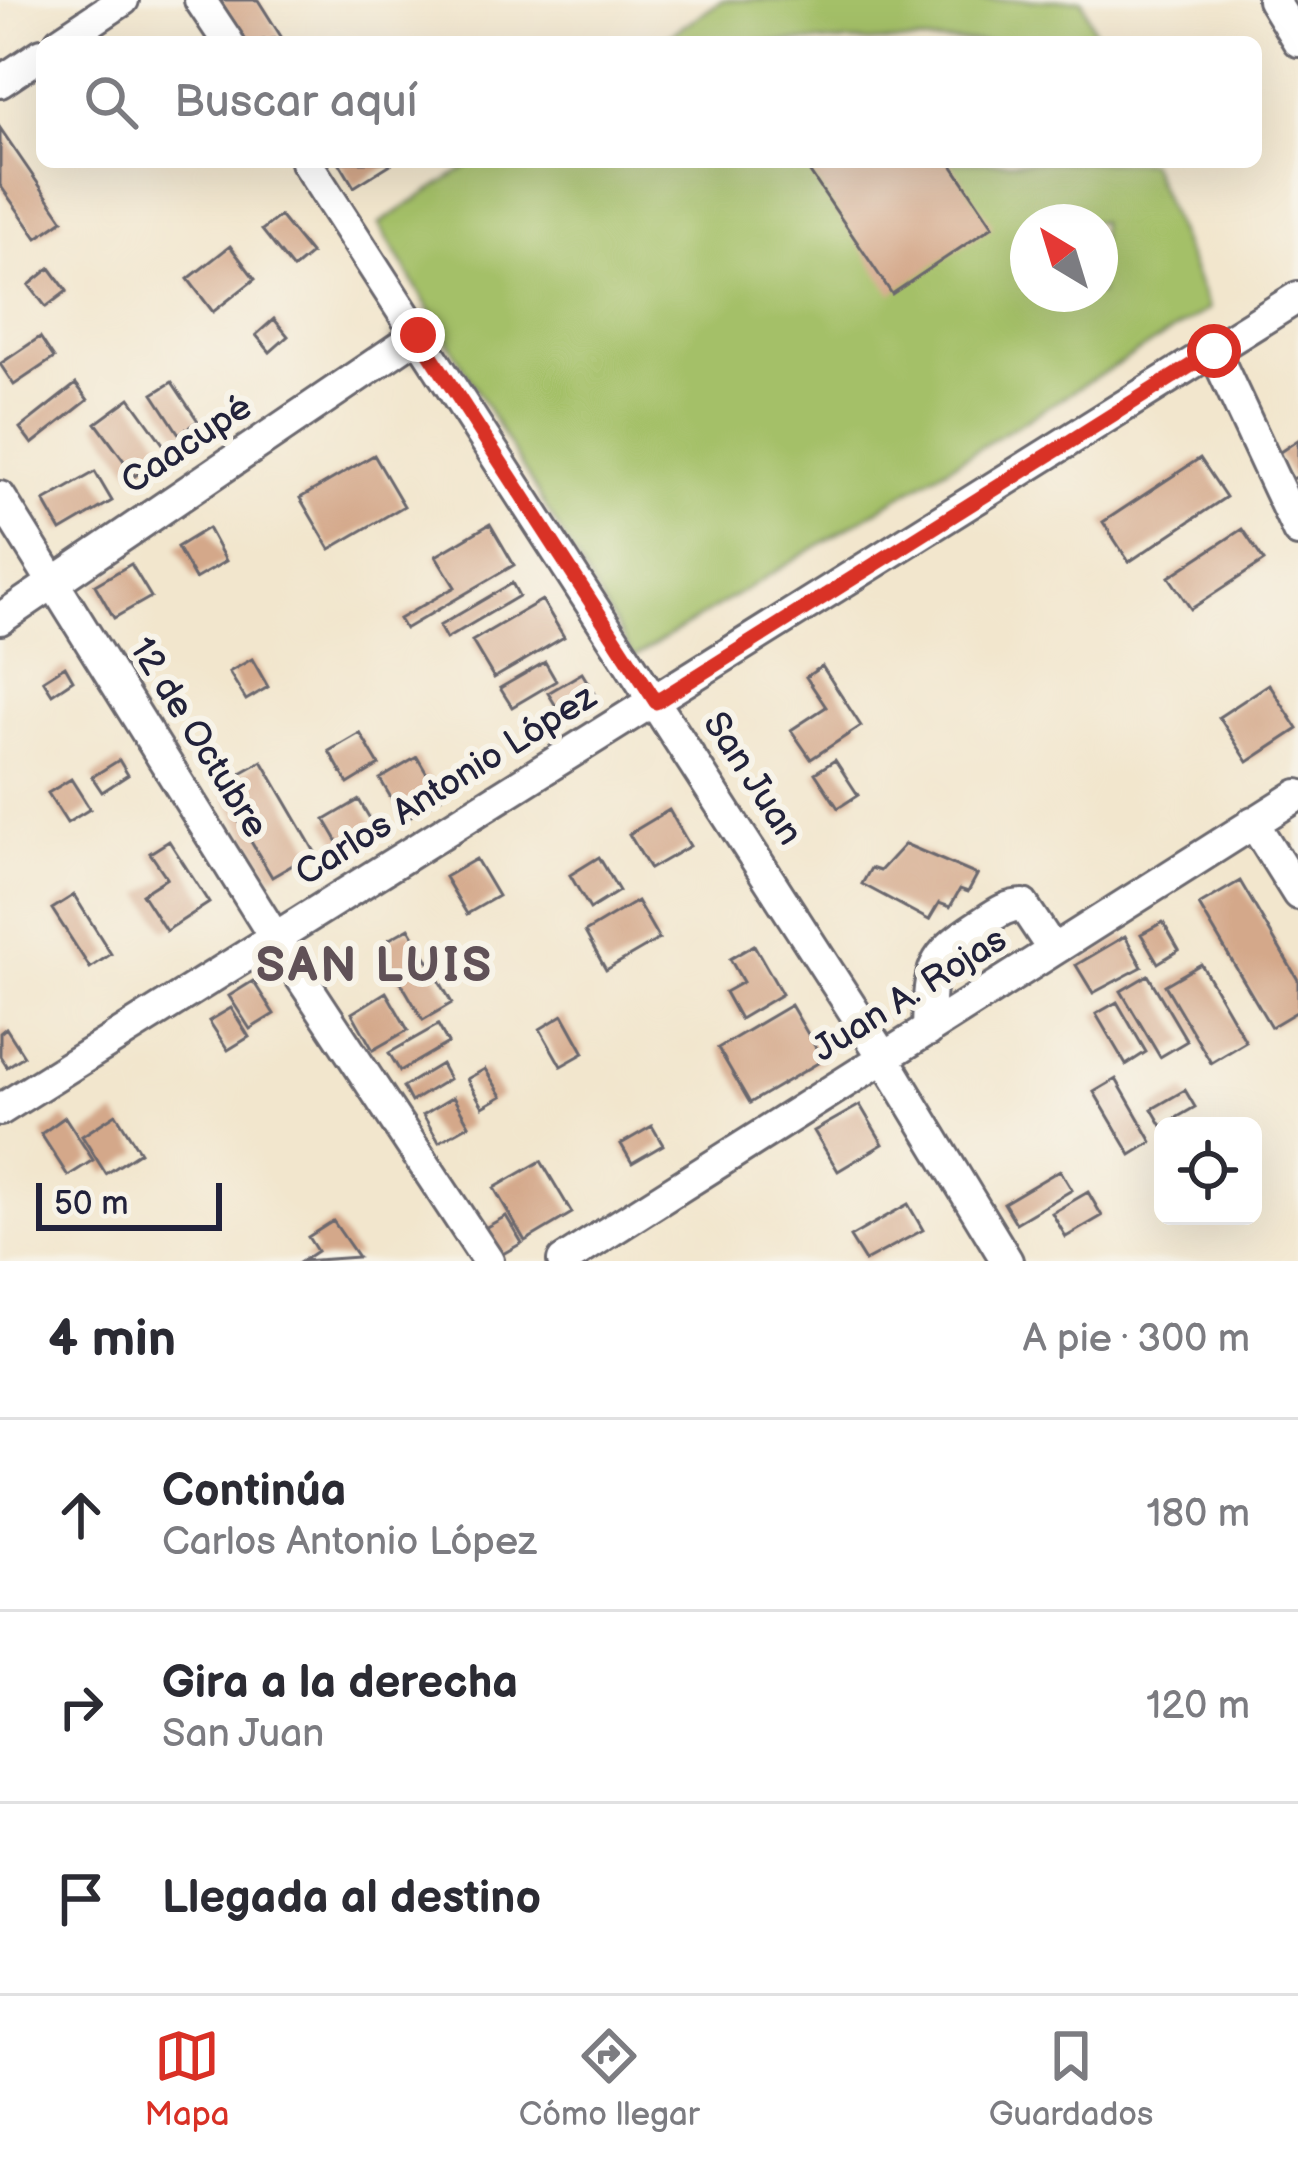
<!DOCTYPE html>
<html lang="es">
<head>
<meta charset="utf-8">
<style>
	body { margin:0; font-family:"Balsamiq Sans",sans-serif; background:#f7f7f7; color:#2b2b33 }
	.controls { position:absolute; right:36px; bottom:36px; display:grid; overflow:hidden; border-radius:18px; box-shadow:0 12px 48px #0002 }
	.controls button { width:108px; height:108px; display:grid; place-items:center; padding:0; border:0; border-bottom:3px solid #e1e1e2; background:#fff; color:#2b2b33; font:60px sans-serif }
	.compass { position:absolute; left:1010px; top:204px; width:108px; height:108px; border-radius:50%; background:#fff; box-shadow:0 12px 48px #0002; rotate:322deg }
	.scale { position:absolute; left:36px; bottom:30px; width:186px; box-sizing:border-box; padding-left:12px; border:6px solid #22223b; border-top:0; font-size:33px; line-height:42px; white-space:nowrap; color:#22223b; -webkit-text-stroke:9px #f7f3e8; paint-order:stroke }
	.stop { position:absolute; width:36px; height:36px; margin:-27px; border:9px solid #d93025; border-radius:50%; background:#fff }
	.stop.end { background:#d93025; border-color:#fff; box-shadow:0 3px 12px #0008 }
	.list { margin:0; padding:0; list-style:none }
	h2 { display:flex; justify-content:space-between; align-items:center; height:156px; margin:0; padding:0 48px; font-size:51px }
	h2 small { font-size:39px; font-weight:400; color:#7c7c81 }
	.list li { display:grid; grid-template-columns:78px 1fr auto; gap:36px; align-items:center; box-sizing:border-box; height:192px; padding:0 48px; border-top:3px solid #e1e1e2 }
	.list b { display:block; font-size:45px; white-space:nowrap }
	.list p { margin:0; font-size:39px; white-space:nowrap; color:#7c7c81 }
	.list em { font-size:39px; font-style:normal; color:#7c7c81 }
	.icon { flex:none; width:66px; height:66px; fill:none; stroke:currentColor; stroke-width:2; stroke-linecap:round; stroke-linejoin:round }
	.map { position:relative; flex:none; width:1298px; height:1261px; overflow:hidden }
	.search { position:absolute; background:#fff; box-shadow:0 12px 48px #0002; left:36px; right:36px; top:36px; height:132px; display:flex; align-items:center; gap:30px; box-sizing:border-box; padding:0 42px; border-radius:18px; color:#7c7c81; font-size:45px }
	.sheet { height:732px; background:#fff }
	nav { display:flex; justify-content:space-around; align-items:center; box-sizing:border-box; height:168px; border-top:3px solid #e1e1e2; background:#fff; font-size:33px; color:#7c7c81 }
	nav a { display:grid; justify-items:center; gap:6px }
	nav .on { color:#d93025 }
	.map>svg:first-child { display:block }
	.green { fill:#a4c067; stroke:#637151; stroke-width:3; fill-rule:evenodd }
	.building { fill:#d4a88a }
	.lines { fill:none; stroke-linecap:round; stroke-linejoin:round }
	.minor-casing { stroke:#6b676e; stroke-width:36 }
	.minor { stroke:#fff; stroke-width:30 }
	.route { stroke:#d93025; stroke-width:15 }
	.labels { text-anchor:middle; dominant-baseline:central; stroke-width:12; stroke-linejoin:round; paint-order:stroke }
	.street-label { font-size:36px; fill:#22223b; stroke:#f7f3e8 }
	.district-label { font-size:48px; font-weight:bold; letter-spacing:3px; fill:#605157; stroke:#f7f3e8 }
</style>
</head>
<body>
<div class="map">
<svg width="1298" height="1261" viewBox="0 0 1298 1261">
	<rect width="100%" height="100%" fill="#f7f3e8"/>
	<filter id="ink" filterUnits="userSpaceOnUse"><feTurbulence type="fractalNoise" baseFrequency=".00833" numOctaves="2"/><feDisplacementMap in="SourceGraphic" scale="24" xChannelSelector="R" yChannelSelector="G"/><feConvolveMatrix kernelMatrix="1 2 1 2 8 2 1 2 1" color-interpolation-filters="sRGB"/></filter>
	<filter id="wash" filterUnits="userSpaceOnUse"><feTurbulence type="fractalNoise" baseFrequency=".004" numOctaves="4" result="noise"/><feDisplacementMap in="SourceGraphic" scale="48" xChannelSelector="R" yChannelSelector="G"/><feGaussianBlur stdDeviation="2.7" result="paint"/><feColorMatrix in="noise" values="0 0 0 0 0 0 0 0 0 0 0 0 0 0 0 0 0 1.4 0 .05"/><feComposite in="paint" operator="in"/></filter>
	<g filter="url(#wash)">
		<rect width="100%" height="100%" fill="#f2e6cd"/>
		<path class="green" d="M723 0H1082L1099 42H659Z
			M474 162H1149L1209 309 634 657 379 224ZM1028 222H1100V294H1028Z"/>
		<g id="blocks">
			<path class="building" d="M220 0H258L282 38 247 42Z
				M0 128 63 220 37 238 0 185Z
				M339 162H394L354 187Z
				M803 162H950L993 226 892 294Z
				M280 216 311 254 293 269 262 230Z
				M230 246 255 279 213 312 188 279Z
				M50 268 67 291 46 307 29 285Z
				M274 319 288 336 270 352 256 335Z
				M40 337 54 358 14 385 0 364Z
				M172 382 198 421 179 434 153 394Z
				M76 384 88 400 32 444 20 428Z
				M130 398 168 451 135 476 96 423Z
				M1298 440V476L1293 479 1277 454Z
				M374 455 404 506 330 549 300 498Z
				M1200 458 1226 497 1129 562 1103 522Z
				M95 472 112 501 61 531 44 501Z
				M490 524 514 565 405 629 399 619 455 587 436 556Z
				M208 528 226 561 195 579 177 547Z
				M1242 529 1264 561 1191 609 1169 577Z
				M131 564 151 597 114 618 95 585Z
				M512 583 519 596 446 639 439 626Z
				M542 600 564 637 494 678 472 641Z
				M252 659 268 687 246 700 229 672Z
				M545 662 556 681 512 707 500 688Z
				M65 666 73 680 52 694 43 680Z
				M822 666 861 726 811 759 791 730 826 707 806 677Z
				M582 673 598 699 564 719 548 693Z
				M1269 684 1298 729 1248 762 1219 717Z
				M360 733 379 765 348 784 329 751Z
				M417 757 441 798 404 820 380 779Z
				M119 760 128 775 102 792 92 777Z
				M835 760 858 795 838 808 815 773Z
				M262 761 315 852 272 877 218 786Z
				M71 779 90 809 67 823 48 793Z
				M359 800 379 834 345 854 325 820Z
				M669 810 690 846 650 869 629 834Z
				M169 841 209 903 166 931 142 894 167 878 150 853Z
				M905 844 977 875 968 892 960 889 950 907 939 903 929 920 862 884 871 868 880 871Z
				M599 857 619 891 590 909 570 875Z
				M476 859 498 896 467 914 445 877Z
				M1240 881 1298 980V1011L1271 1027 1199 905Z
				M74 895 111 954 90 968 52 909Z
				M637 901 659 939 606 970 585 932Z
				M1163 922 1179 950 1158 963 1141 934Z
				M409 928 452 1003 423 1020 379 945Z
				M1125 936 1142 967 1093 993 1076 965Z
				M754 945 782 994 740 1019 725 992 743 982 730 959Z
				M1201 964 1246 1042 1211 1063 1165 985Z
				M1148 975 1187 1041 1160 1057 1121 991Z
				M253 981 274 1014 250 1029 229 996Z
				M386 992 408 1030 373 1050 352 1013Z
				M1117 1002 1146 1052 1126 1065 1096 1014Z
				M791 1005 823 1060 750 1103 718 1048Z
				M231 1008 249 1037 228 1050 209 1021Z
				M563 1015 584 1053 561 1066 540 1029Z
				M438 1025 448 1043 400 1071 389 1053Z
				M6 1028 24 1056 7 1067 0 1056V1033Z
				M441 1064 449 1079 411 1102 403 1087Z
				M485 1069 502 1096 483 1107 467 1079Z
				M1116 1079 1152 1142 1131 1155 1094 1092Z
				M1185 1090 1195 1107 1162 1126 1152 1109Z
				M453 1097 469 1125 439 1142 423 1115Z
				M860 1105 883 1144 838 1171 814 1131Z
				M116 1114 140 1152 106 1174 82 1136Z
				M65 1117 93 1160 68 1176 41 1134Z
				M652 1126 663 1145 632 1163 621 1144Z
				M541 1161 572 1213 525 1241 494 1188Z
				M1060 1170 1072 1190 1016 1223 1004 1203Z
				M1088 1192 1102 1216 1066 1237 1052 1213Z
				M908 1204 923 1230 865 1261 850 1237Z
				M506 1216 522 1243 499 1256 483 1229Z
				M333 1221 358 1257 302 1261 317 1251 308 1237Z"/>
		</g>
	</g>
	<g filter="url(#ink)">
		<use href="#blocks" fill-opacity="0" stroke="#6b676e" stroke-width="3"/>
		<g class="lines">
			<g class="minor-casing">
				<path id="minor" d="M200 0 228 42
					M1273 0 1298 41
					M60 42 123 0
					M0 82 42 54
					M306 162 884 1058 1007 1261
					M1214 351 1298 531
					M0 497 275 938 488 1261
					M0 619 418 335
					M1253 822 1298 894
					M928 1031C930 972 926 959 979 925 993 916 1006 905 1023 905L1053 950
					M0 1110 1298 297
					M563 1261 1298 795"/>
			</g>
			<use href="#minor" class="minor"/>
		</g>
	</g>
	<g class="lines" filter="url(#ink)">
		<path class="route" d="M418 335 656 702 1214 351"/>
	</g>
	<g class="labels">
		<g class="street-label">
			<text transform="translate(187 445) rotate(-34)">Caacupé</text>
			<text transform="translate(198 738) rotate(58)">12 de Octubre</text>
			<text transform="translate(752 779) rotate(57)">San Juan</text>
			<text transform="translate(446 786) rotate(-32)">Carlos Antonio López</text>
			<text transform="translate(910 995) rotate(-32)">Juan A. Rojas</text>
		</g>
		<g class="district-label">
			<text x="375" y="966">SAN LUIS</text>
		</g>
	</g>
</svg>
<div class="controls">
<button><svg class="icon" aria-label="locate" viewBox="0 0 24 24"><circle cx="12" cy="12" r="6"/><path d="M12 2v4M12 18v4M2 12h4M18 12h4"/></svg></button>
</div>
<svg class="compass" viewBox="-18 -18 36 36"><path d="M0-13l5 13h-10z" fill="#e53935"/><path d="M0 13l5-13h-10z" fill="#7c7c81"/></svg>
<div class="scale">50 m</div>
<div class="stop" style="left:1214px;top:351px"></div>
<div class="stop end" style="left:418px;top:335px"></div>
<div class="search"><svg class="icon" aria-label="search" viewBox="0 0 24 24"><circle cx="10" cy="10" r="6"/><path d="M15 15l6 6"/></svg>Buscar aquí</div>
</div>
<section class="sheet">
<h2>4 min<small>A pie · 300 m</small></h2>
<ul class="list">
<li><svg class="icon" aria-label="ahead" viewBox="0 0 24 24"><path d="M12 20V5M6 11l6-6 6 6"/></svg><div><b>Continúa</b><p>Carlos Antonio López</p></div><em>180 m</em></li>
<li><svg class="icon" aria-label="right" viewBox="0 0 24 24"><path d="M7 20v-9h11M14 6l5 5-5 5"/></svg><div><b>Gira a la derecha</b><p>San Juan</p></div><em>120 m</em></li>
<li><svg class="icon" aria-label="arrive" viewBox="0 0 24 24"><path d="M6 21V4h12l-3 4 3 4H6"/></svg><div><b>Llegada al destino</b></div></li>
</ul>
</section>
<nav>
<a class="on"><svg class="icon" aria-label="map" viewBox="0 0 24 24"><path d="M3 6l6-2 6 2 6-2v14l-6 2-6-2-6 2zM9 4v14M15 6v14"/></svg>Mapa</a>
<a><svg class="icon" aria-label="directions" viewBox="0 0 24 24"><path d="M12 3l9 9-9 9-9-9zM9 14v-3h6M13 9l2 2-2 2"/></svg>Cómo llegar</a>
<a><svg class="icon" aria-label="saved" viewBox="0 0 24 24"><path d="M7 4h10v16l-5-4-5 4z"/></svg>Guardados</a>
</nav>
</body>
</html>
